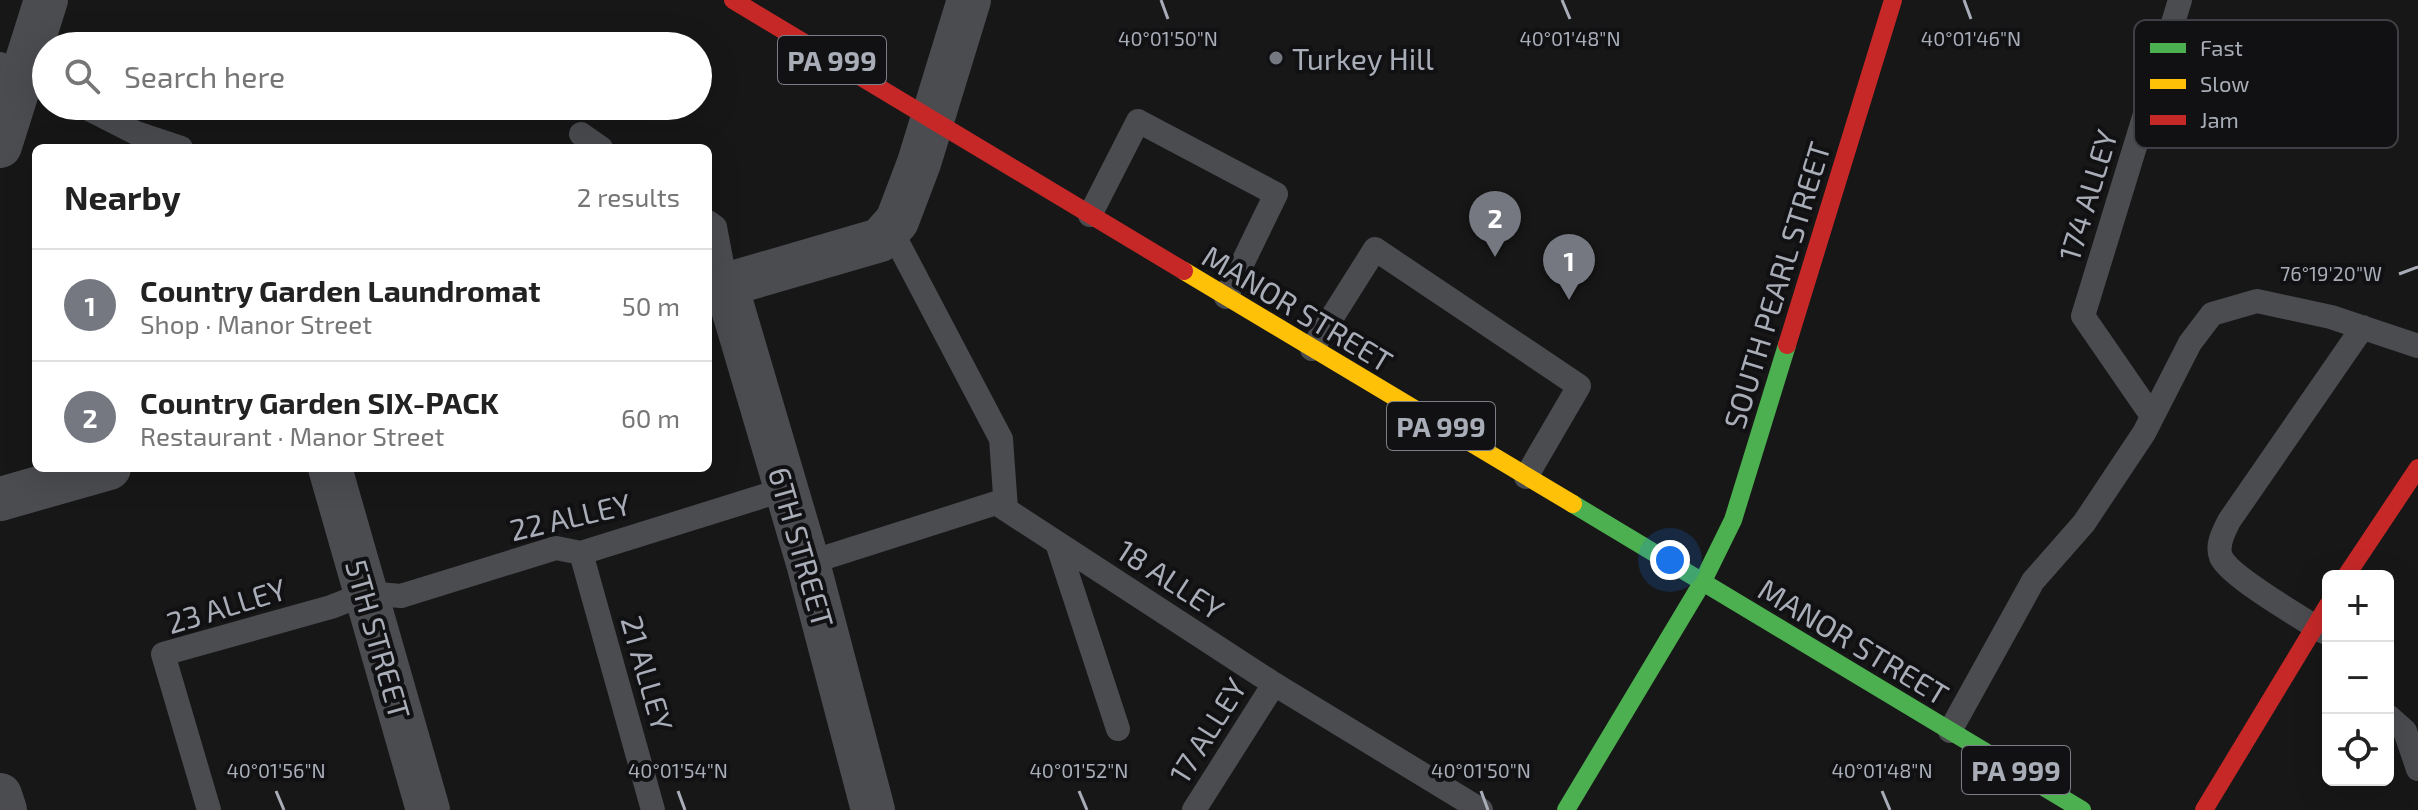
<!DOCTYPE html>
<html lang="en">
<head>
<meta charset="utf-8">
<style>
	body { margin:0; font-family:"Exo 2",sans-serif; background:#f2f2f2; color:#222 }
	.controls { position:absolute; right:24px; bottom:24px; display:grid; overflow:hidden; border-radius:12px; box-shadow:0 8px 32px #0002 }
	.controls button { width:72px; height:72px; display:grid; place-items:center; padding:0; border:0; border-bottom:2px solid #e0e0e0; background:#fff; color:#222; font:40px sans-serif }
	.you { position:absolute; left:1670px; top:560px; width:28px; height:28px; margin:-20px; border:6px solid #fff; border-radius:50%; background:#1a73e8; box-shadow:0 0 0 12px #1a73e833 }
	.badge { display:grid; place-items:center; width:52px; height:52px; border-radius:50%; background:#757880; color:#fff; font-size:26px; font-weight:700 }
	.pin { position:absolute; translate:-50% -66px; filter:drop-shadow(0 2px 4px #0008) }
	.pin::after { content:''; position:absolute; top:42px; width:28px; height:24px; background:inherit; clip-path:polygon(0 0,100% 0,50% 100%) }
	.list { margin:0; padding:0; list-style:none }
	h2 { display:flex; justify-content:space-between; align-items:center; height:104px; margin:0; padding:0 32px; font-size:34px }
	h2 small { font-size:26px; font-weight:400; color:#767676 }
	.list li { display:grid; grid-template-columns:52px 1fr auto; gap:24px; align-items:center; box-sizing:border-box; height:112px; padding:0 32px; border-top:2px solid #e0e0e0 }
	.list b { display:block; font-size:30px; white-space:nowrap }
	.list p { margin:0; font-size:26px; white-space:nowrap; color:#767676 }
	.list em { font-size:26px; font-style:normal; color:#767676 }
	.icon { flex:none; width:44px; height:44px; fill:none; stroke:currentColor; stroke-width:2; stroke-linecap:round; stroke-linejoin:round }
	.map { position:relative; flex:none; width:2418px; height:810px; overflow:hidden }
	.search { position:absolute; background:#fff; box-shadow:0 8px 32px #0002; left:32px; top:32px; width:680px; height:88px; display:flex; align-items:center; gap:20px; box-sizing:border-box; padding:0 28px; border-radius:44px; color:#767676; font-size:30px }
	.panel { position:absolute; background:#fff; box-shadow:0 8px 32px #0002; left:32px; top:144px; width:680px; height:328px; border-radius:12px }
	.map>svg:first-child { display:block }
	.lines { fill:none; stroke-linecap:round; stroke-linejoin:round }
	.lane { stroke:#4b4c50; stroke-width:24 }
	.street { stroke:#4b4c50; stroke-width:44 }
	.fast { stroke:#4caf50; stroke-width:18 }
	.slow { stroke:#ffc107; stroke-width:18 }
	.jam { stroke:#c62828; stroke-width:18 }
	.ticks { fill:none; stroke:#a8adb8; stroke-width:3 }
	.poi-dot { fill:#757880; stroke:#111113; stroke-width:3 }
	.labels { text-anchor:middle; dominant-baseline:central; stroke-width:8; stroke-linejoin:round; paint-order:stroke }
	.shield { fill:#111113; stroke:#7b7e86; stroke-width:2 }
	.shield-label { font-size:28px; font-weight:bold; fill:#a8adb8 }
	.poi-label { font-size:30px; fill:#a8adb8; stroke:#111113; text-anchor:start }
	.street-label { font-size:30px; fill:#a8adb8; stroke:#111113 }
	.key { fill:#111113; stroke:#3e4045; stroke-width:2 }
	.key-label { font-size:22px; fill:#a8adb8 }
	.ticks-label { font-size:20px; text-anchor:middle; fill:#a8adb8; stroke:#111113; stroke-width:8; stroke-linejoin:round; paint-order:stroke }
</style>
</head>
<body>
<div class="map">
<svg width="2418" height="810" viewBox="0 0 2418 810">
	<rect width="100%" height="100%" fill="#171717"/>
	<g class="lines">
		<path class="lane" d="M0 64 46 87
			M83 106 136 133 181 148
			M581 134 601 148
			M1090 215 1138 121 1276 194 1226 297
			M708 222 715 227 726 285
			M890 228 1001 439 1006 509
			M1312 349 1375 249 1579 386 1526 477
			M2152 416 2083 316 2180 0
			M1057 543 1118 729
			M581 553 653 810
			M808 563 996 503 1274 684 1481 810
			M2324 632C2303 619 2229 576 2221 557 2216 545 2224 531 2229 521L2363 327
			M2388 716 2405 731 2418 769
			M1950 731 2033 581 2084 523 2144 433 2190 343 2212 314 2257 301 2331 317 2418 346
			M209 810 163 654 331 607 367 593 401 596 556 548 581 553 786 489
			M1194 810 1274 684"/>
		<path class="street" d="M0 146 46 0
			M726 285 808 563 873 810
			M708 290 880 240 897 221 919 163 969 0
			M330 468 428 810
			M0 499 109 468
			M0 795 5 810"/>
		<path class="fast" d="M1573 504 2082 810
			M1566 810 1702 583 1733 520 1787 345"/>
		<path class="slow" d="M1184 271 1573 504"/>
		<path class="jam" d="M733 0 1184 271
			M1787 345 1893 0
			M2346 576 2418 468
			M2204 810 2328 605"/>
	</g>
	<path class="ticks" d="M1161 0 1168 19M1562 0 1570 19M1964 0 1971 19M2399 274 2418 267M276 791 284 810M678 791 685 810M1079 791 1087 810M1481 791 1488 810M1882 791 1890 810"/>
	<circle class="poi-dot" cx="1276" cy="58" r="8"/>
	<g class="labels">
		<g class="shield">
			<rect x="778" y="36" width="108" height="48" rx="6"/>
			<rect x="1387" y="402" width="108" height="48" rx="6"/>
			<rect x="1962" y="746" width="108" height="48" rx="6"/>
		</g>
		<g class="shield-label">
			<text x="832" y="60">PA 999</text>
			<text x="1441" y="426">PA 999</text>
			<text x="2016" y="770">PA 999</text>
		</g>
		<g class="poi-label">
			<text x="1292" y="58">Turkey Hill</text>
		</g>
		<g class="street-label">
			<text transform="translate(2087 195) rotate(-73)">174 ALLEY</text>
			<text transform="translate(1776 285) rotate(-73)">SOUTH PEARL STREET</text>
			<text transform="translate(1298 308) rotate(31)">MANOR STREET</text>
			<text transform="translate(570 516) rotate(-13)">22 ALLEY</text>
			<text transform="translate(802 547) rotate(74)">6TH STREET</text>
			<text transform="translate(1171 579) rotate(33)">18 ALLEY</text>
			<text transform="translate(226 605) rotate(-17)">23 ALLEY</text>
			<text transform="translate(379 639) rotate(74)">5TH STREET</text>
			<text transform="translate(1854 641) rotate(31)">MANOR STREET</text>
			<text transform="translate(648 673) rotate(74)">21 ALLEY</text>
			<text transform="translate(1207 730) rotate(-58)">17 ALLEY</text>
		</g>
	</g>
	<rect x="2134" y="20" width="264" height="128" rx="12" class="key"/>
	<rect x="2150" y="43" width="36" height="10" fill="#4caf50"/>
	<rect x="2150" y="79" width="36" height="10" fill="#ffc107"/>
	<rect x="2150" y="115" width="36" height="10" fill="#c62828"/>
	<g class="key-label">
		<text x="2200" y="56">Fast</text>
		<text x="2200" y="92">Slow</text>
		<text x="2200" y="128">Jam</text>
	</g>
	<g class="ticks-label">
		<text x="1168" y="46">40°01'50"N</text>
		<text x="1570" y="46">40°01'48"N</text>
		<text x="1971" y="46">40°01'46"N</text>
		<text x="2331" y="281">76°19'20"W</text>
		<text x="276" y="778">40°01'56"N</text>
		<text x="678" y="778">40°01'54"N</text>
		<text x="1079" y="778">40°01'52"N</text>
		<text x="1481" y="778">40°01'50"N</text>
		<text x="1882" y="778">40°01'48"N</text>
	</g>
</svg>
<div class="controls">
<button>+</button>
<button>−</button>
<button><svg class="icon" aria-label="locate" viewBox="0 0 24 24"><circle cx="12" cy="12" r="6"/><path d="M12 2v4M12 18v4M2 12h4M18 12h4"/></svg></button>
</div>
<div class="you"></div>
<div class="pin badge" style="left:1569px;top:300px">1</div>
<div class="pin badge" style="left:1495px;top:257px">2</div>
<div class="search"><svg class="icon" aria-label="search" viewBox="0 0 24 24"><circle cx="10" cy="10" r="6"/><path d="M15 15l6 6"/></svg>Search here</div>
<section class="panel">
<h2>Nearby<small>2 results</small></h2>
<ul class="list">
<li><span class="badge">1</span><div><b>Country Garden Laundromat</b><p>Shop · Manor Street</p></div><em>50 m</em></li>
<li><span class="badge">2</span><div><b>Country Garden SIX-PACK</b><p>Restaurant · Manor Street</p></div><em>60 m</em></li>
</ul>
</section>
</div>
</body>
</html>
